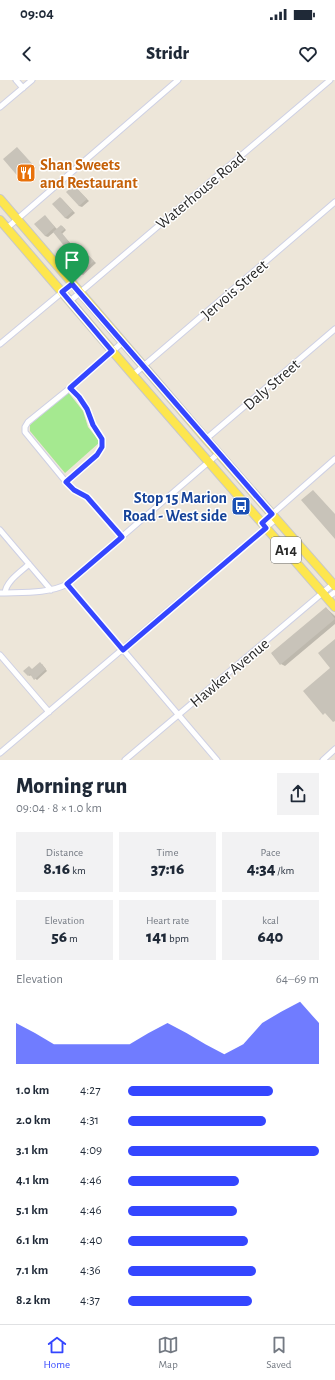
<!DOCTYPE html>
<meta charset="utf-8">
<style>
:root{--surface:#fff;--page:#f2f2f3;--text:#1f2937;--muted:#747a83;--line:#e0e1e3;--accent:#3446ff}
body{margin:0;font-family:"Alegreya Sans",sans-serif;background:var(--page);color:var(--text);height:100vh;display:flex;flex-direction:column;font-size:15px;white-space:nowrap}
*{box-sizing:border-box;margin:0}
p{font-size:13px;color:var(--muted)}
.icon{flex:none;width:22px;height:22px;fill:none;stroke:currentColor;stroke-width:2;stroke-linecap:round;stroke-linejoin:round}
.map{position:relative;height:680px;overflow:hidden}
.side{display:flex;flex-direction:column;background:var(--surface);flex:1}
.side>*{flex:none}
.pin{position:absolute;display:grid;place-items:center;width:34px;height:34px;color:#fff;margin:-41px -17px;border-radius:50% 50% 50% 0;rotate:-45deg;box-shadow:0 0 4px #0007}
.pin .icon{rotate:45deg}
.round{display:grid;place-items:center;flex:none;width:42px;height:42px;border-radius:0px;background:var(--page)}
.summary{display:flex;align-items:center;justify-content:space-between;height:68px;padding:0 16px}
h1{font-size:22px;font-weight:800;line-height:30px}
.stats{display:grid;grid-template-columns:repeat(3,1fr);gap:6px;height:68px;padding:4px 16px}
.stats div{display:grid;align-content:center;border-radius:0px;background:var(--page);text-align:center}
.stats b{font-size:17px;font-weight:800}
.stats small{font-size:11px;font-weight:400}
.stats p{font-size:11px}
.chart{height:112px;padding:8px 16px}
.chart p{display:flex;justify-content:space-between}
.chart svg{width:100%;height:72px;margin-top:4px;fill:var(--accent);opacity:.7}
ul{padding:0 16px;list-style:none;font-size:13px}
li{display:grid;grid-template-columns:64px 48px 1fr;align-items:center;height:30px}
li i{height:10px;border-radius:5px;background:var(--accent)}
.status{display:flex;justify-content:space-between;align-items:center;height:28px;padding:0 20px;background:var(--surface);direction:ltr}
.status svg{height:11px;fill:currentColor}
header{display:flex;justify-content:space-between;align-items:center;height:52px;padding:0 16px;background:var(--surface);font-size:18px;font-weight:800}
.tabs{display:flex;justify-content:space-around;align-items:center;height:56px;border-top:1px solid var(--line);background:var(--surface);font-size:11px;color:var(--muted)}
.tabs a{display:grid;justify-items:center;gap:2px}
.tabs .current{color:var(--accent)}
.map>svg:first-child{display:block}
.green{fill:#a5e990}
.shadow{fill:#0003}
.building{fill:#c8c3b9}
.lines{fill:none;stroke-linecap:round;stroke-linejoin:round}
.street-casing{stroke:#ced0e4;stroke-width:7}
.primary-casing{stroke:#c7c7c7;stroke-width:10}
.street{stroke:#fff;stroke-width:5}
.primary{stroke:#fde64e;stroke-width:8}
.route-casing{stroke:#fff;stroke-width:8}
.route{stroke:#3446ff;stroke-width:5}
.labels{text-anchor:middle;stroke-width:3;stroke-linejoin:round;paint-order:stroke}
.shield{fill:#fff;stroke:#696969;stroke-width:1}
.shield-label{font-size:15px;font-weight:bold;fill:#292929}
.food-label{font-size:16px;font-weight:bold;fill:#c56008;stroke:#fff;text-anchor:start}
.street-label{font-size:16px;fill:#292929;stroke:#fff}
.transit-label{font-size:16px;font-weight:bold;fill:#164399;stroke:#fff;text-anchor:end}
</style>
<div class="status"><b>09:04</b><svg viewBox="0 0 49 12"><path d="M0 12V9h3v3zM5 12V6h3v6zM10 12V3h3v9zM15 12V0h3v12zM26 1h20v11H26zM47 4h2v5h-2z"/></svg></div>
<header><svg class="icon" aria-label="back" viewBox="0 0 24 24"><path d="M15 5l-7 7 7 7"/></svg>Stridr<svg class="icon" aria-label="heart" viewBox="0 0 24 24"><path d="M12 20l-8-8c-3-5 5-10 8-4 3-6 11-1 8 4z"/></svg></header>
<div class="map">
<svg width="335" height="680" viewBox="0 0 335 680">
<rect width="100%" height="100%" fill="#ede6d9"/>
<!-- green -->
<path class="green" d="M 68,312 L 83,331 L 88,347 L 100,362 L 65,393 L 30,351 L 30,345 Z"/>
<!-- shadow -->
<path class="shadow" d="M 74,106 L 89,121 L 82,127 L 79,126 Z
M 61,118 L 75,133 L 68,139 L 65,138 Z
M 45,137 L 58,150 L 62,146 L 66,150 L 62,154 L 71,164 L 68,167 L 54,152 L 48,157 L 45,156 Z
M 89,176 L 96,183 L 83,195 L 80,194 Z
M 326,528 L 335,536 L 335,544 L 285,586 L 281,584 L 272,574 Z
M 42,584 L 47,591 L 37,600 L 31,595 L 30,596 L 28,595 L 33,590 Z"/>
<!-- building -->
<path class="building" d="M 17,67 L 36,88 L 21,100 L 3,79 Z
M 74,105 L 87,119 L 79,126 L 66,112 Z
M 60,117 L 73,131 L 65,138 L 52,124 Z
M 45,135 L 55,147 L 45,156 L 34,144 Z
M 61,145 L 65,149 L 61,152 L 70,163 L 65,167 L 53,152 Z
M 82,169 L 94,181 L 80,194 L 67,180 L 76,172 L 77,173 Z
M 313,410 L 335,434 L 335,459 L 301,420 Z
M 326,527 L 335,539 L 280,585 L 271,573 Z
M 335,559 L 335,641 L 333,642 L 325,633 L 323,635 L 303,611 L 330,588 L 318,573 Z
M 40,582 L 46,589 L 34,600 L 30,594 L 28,596 L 23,591 L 29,586 L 32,589 Z"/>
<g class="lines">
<defs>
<path id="street" d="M 16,0 L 23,8
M 0,27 L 32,0
M 7,148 L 178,0
M 70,221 L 330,0
M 0,264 L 72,204
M 133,295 L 335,122
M 206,359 L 335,249
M 66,402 L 97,375 L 102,367 L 102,359 L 93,345 L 87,329 L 79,317 L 70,308
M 262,443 L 335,379
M 0,450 L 51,510
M 122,457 L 87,417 L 74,410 L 66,402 L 25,352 L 25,347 L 28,342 L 70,308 L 123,262
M 67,504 L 217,680
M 0,513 C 20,512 49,514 67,504 L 219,373
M 5,513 C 6,501 21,492 29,484
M 327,518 L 335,512
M 0,575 L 49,632
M 0,673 L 276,439
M 125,680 L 333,504
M 323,680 L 335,669"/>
<path id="primary" d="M 0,119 L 206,359 L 335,506
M 0,140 L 133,295 L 335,527"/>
</defs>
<!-- street casing -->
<use href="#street" class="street-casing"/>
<!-- primary casing -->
<use href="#primary" class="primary-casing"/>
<!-- street -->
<use href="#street" class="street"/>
<!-- primary -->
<use href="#primary" class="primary"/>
</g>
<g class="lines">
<defs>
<path id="route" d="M 72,204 L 272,434 L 262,443 L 266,448 L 123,570 L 67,504 L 122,457 L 87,417 L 74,410 L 66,402 L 97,375 L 102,367 L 102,359 L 93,345 L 87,329 L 79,317 L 70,308 L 112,271 L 62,212 Z"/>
</defs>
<!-- route casing -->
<use href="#route" class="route-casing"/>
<!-- route -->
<use href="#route" class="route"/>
</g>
<!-- icons -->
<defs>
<symbol id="restaurant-square" viewBox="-11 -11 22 22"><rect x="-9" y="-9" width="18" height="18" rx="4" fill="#e8710a" stroke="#fff"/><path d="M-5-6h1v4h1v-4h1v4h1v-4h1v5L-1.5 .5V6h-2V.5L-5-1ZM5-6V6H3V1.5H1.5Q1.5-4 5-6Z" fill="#fff"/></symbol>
<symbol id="bus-square" viewBox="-11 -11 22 22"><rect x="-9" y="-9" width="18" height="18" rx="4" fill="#1a4fb4" stroke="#fff"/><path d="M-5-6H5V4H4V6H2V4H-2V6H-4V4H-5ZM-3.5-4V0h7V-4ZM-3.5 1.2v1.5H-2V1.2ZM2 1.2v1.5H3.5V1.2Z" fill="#fff"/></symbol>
</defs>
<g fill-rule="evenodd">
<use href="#restaurant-square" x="15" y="82" width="22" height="22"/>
<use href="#bus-square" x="230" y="415" width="22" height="22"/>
</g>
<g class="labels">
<!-- shield labels -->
<rect class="shield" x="271" y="457" width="30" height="26" rx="3"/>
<g class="shield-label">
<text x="286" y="475">A14</text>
</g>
<!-- food labels -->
<g class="food-label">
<text x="40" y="90">Shan Sweets<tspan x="40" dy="18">and Restaurant</tspan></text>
</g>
<!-- street labels -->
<g class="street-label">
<text transform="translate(200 110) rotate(-40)" y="6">Waterhouse Road</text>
<text transform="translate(234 209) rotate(-41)" y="6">Jervois Street</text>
<text transform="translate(271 304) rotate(-41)" y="6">Daly Street</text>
<text transform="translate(229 592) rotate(-40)" y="6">Hawker Avenue</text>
</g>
<!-- transit labels -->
<g class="transit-label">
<text x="227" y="423">Stop 15 Marion<tspan x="227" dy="18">Road - West side</tspan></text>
</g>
</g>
</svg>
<div class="pin" style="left:72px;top:204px;background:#1e9e55"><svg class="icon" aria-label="arrive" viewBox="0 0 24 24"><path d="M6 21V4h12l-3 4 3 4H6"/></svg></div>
</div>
<section class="side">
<div class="summary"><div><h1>Morning run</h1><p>09:04 · 8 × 1.0 km</p></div><a class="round"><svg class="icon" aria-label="share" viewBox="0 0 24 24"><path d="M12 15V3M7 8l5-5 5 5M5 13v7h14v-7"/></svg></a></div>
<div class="stats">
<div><p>Distance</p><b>8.16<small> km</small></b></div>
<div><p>Time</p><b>37:16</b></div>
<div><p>Pace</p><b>4:34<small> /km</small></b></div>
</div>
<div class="stats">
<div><p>Elevation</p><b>56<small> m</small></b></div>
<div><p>Heart rate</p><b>141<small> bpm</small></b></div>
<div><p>kcal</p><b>640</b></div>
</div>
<div class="chart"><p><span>Elevation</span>64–69 m</p>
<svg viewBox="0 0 160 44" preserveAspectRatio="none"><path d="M0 44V19L10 25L20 32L30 32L40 32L50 32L60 32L70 25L80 19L90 25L100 32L110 38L120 32L130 19L140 12L150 6L160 19V44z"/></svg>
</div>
<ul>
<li><b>1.0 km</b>4:27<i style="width:76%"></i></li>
<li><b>2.0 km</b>4:31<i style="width:72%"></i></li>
<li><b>3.1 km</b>4:09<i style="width:100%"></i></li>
<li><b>4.1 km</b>4:46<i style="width:58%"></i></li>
<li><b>5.1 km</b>4:46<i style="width:57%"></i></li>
<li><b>6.1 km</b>4:40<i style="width:63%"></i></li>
<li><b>7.1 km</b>4:36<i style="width:67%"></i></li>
<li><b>8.2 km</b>4:37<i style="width:65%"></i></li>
</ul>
</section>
<nav class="tabs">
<a class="current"><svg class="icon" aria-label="home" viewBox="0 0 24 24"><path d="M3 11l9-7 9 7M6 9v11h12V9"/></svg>Home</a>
<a><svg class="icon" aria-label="map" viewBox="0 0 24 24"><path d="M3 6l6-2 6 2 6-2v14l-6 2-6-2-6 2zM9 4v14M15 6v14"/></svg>Map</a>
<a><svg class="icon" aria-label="saved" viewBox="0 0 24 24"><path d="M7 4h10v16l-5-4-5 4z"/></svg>Saved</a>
</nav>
